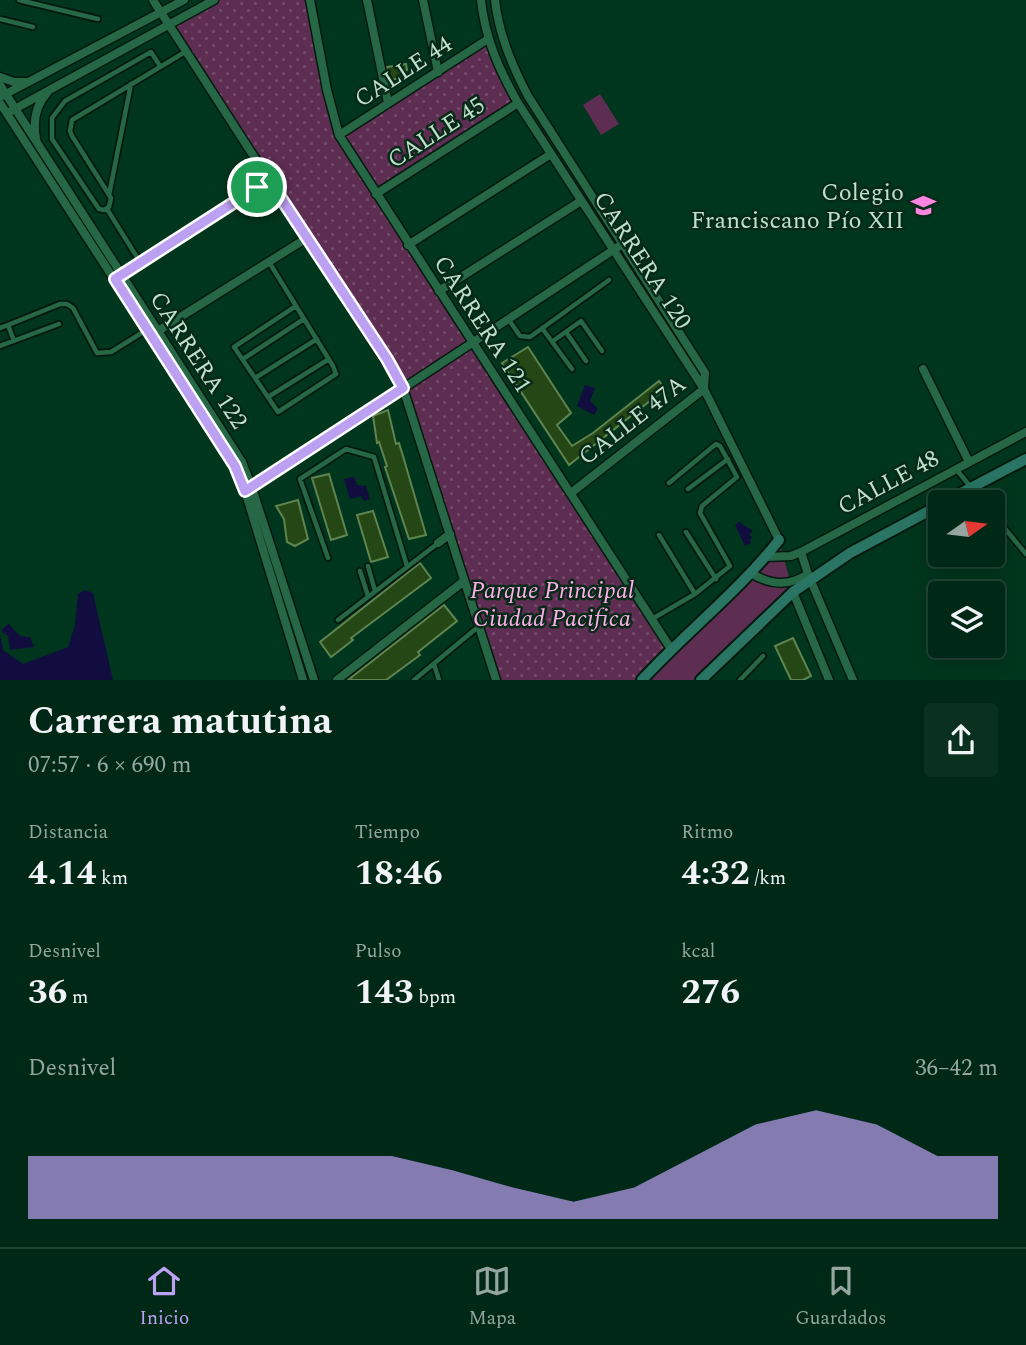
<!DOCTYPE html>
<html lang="es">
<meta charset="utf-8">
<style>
:root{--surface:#002816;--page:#0a301f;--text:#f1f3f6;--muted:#95a6a1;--line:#224435;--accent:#bca0f2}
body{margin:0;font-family:Spectral,serif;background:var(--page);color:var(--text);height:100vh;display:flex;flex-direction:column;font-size:26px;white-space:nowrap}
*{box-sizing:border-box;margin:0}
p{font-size:23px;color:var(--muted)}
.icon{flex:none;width:38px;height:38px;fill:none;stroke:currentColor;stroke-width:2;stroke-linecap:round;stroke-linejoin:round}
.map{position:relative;height:680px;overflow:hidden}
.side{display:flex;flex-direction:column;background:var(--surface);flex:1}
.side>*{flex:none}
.needle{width:46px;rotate:76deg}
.tools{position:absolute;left:928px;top:490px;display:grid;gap:14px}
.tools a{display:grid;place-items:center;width:77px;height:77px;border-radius:7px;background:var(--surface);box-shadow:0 4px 18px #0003,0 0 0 2px var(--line);font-size:35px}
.pin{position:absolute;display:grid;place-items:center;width:60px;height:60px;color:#fff;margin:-30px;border:4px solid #fff;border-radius:50%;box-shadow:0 2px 7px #0007}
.round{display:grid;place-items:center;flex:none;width:74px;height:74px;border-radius:7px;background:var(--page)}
.head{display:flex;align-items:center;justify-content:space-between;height:119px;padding:0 28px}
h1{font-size:38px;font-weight:700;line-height:52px}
.figures{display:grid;grid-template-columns:repeat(3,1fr);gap:10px;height:119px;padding:7px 28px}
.figures div{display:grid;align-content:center}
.figures b{font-size:35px;font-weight:700}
.figures small{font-size:19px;font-weight:400}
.figures p{font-size:19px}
.chart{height:196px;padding:14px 28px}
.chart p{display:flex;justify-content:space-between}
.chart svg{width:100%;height:126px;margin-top:7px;fill:var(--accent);opacity:.7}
.menu{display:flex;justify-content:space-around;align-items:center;height:98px;border-top:2px solid var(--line);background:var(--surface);font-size:19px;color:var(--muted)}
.menu a{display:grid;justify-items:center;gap:4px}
.menu .current{color:var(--accent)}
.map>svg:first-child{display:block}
.green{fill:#5e2d52}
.park{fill:url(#park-dots)}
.water{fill:#110e3f}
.building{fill:#254715;stroke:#5f8450;stroke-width:2}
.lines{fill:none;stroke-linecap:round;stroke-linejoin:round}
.service-casing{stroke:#05190e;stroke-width:8}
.minor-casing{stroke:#05190e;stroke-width:11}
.secondary-casing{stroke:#05190e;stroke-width:14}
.service{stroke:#266745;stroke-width:4.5}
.minor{stroke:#266745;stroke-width:8}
.secondary{stroke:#297463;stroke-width:10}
.route-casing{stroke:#fff;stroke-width:14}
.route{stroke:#bca0f2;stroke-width:9}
.labels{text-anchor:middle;stroke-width:5;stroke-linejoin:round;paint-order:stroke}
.street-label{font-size:24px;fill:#c0e0cc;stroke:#062918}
.poi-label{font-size:24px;fill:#c0e0cc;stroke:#062918;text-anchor:end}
.park-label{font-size:24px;font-style:italic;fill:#ffaee8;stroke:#062918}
</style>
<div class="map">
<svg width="1026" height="680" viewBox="0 0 1026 680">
<defs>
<pattern id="park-dots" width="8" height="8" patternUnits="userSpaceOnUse" patternTransform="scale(1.75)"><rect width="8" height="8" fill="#5e2d52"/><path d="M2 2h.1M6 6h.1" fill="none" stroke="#734b6a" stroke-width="1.8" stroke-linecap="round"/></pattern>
</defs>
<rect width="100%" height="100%" fill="#00361d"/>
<!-- green -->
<path class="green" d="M 600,94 L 619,124 L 601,135 L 583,105 Z
M 779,540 L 793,592 L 701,680 L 642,680 Z"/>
<!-- park -->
<path class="park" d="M 214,0 L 310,0 L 339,134 L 488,39 L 518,103 L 376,194 L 671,649 L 642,680 L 496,680 L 403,388 L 169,24 Z"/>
<!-- water -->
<path class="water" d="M 585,385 L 595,388 L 590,401 L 598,409 L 594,415 L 577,406 Z
M 354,477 L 357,485 L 366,486 L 370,499 L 364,501 L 361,496 L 350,499 L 344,479 Z
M 739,522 L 753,531 L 749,535 L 752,537 L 750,540 L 751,543 L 745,546 L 735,525 Z
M 85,590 L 93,593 L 113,680 L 0,680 L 0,634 L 3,650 L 23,664 L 68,647 L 75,625 L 78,594 Z
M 9,624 C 16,632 19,638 30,637 L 34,647 L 10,650 L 8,636 L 2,632 L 3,628 Z"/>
<!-- building -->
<path class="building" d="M 406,64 L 407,70 L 403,71 L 404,77 L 391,80 L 387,67 Z
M 528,347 L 571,413 L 557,425 L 572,446 L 593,433 L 659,381 L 665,389 L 569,465 L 502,363 Z
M 388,410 L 396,444 L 399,443 L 403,456 L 426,535 L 409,539 L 385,467 L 387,466 L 379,442 L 377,443 L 373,416 Z
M 329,474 L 347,535 L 331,540 L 312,478 Z
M 298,500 L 308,539 L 295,546 L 287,542 L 284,519 L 276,506 Z
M 373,511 L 388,557 L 371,562 L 357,515 Z
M 420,563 L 431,578 L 351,638 L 353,640 L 331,657 L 320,642 Z
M 444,605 L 457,621 L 418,652 L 420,655 L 386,680 L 348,680 Z
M 793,638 L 811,676 L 803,680 L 791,680 L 775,646 Z"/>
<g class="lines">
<defs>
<path id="service" d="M 19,0 L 98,19
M 0,19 L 33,27
M 160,66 L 151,52 L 65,101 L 52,118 L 52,139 L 99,209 L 104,210 L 109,207 L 111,198 L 72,136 L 70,131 L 72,120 L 185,52
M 109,195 L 131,84
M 107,209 L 140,262
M 269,262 L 333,366 L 336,374 L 278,412 L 234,347 L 296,306
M 509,320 L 520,336 L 530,337 L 609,280
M 0,328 L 8,325
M 542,328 L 572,369
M 566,332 L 586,361
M 14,341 L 8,325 L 60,304 L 67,304 L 73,308 L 97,353 L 111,352 L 148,329
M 553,341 L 581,321 L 602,351
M 0,346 L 59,324
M 243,359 L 304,319
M 255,378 L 317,339
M 268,397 L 329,359
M 956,469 L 983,502
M 688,489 L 728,459
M 992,513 L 1026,554
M 686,532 L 716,579
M 659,535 L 695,594
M 328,558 L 300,479 L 346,449 L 374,457 L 407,566
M 368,566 L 375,591
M 360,571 L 368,596
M 652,619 L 695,594 L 730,566 L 700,513 L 702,506 L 737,477 L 720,446 L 716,444 L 669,483
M 338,620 L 437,544
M 434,664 L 439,680
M 414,680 L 478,627
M 740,680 L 763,656"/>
<path id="minor" d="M 153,0 L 403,388 L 496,680
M 310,0 L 327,90 L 339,135 L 671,649
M 367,0 L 388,103
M 423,0 L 438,72
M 481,0 C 485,38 499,70 518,103 L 704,389 L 779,540
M 495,0 C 499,35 512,65 528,96 L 705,373 L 704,389 L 571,493
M 0,77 L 14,82 L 28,82
M 0,85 L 242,462 L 252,488 L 314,680
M 0,97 L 184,0
M 0,103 L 235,466 L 245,491 L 303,680
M 11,111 L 214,0
M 339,135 L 488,39
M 36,139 C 33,122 35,106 47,93
M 376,194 L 518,103
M 408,245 L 551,154
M 118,277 L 269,180
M 439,291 L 581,201
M 158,331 L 307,238
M 923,369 L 969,462
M 250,489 L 624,243
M 438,543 L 450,534
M 801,552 L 808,574 L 853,680
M 766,557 L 791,556 L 801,552 L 1026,432
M 751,573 C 770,585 788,587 808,574
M 793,592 L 829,680
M 337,680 L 464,581"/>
<path id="secondary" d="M 944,502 L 1026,459
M 642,680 C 686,632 739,591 779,540
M 701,680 L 793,592 L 850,553 L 940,505"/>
</defs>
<!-- service casing -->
<use href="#service" class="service-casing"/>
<!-- minor casing -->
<use href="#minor" class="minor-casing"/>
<!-- secondary casing -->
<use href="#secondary" class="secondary-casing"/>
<!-- service -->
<use href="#service" class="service"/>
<!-- minor -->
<use href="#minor" class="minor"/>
<!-- secondary -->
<use href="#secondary" class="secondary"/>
</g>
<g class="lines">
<defs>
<path id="route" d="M 269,180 L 387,359 L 403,388 L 245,491 L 235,466 L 115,279 Z"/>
</defs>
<!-- route casing -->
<use href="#route" class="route-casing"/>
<!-- route -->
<use href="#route" class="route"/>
</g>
<!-- icons -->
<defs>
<symbol id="school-bare" viewBox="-9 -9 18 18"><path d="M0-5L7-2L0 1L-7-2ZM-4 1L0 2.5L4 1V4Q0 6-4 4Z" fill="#fe85e0" stroke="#062918" stroke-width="2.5" paint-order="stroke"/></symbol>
</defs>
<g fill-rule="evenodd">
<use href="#school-bare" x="906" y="188" width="35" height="35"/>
</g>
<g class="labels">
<!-- street labels -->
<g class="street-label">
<text transform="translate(403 71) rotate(-33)" y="8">CALLE 44</text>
<text transform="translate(436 132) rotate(-33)" y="8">CALLE 45</text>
<text transform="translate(643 260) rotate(57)" y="8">CARRERA 120</text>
<text transform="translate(483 324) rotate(57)" y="8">CARRERA 121</text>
<text transform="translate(199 360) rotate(57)" y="8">CARRERA 122</text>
<text transform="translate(632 420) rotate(-38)" y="8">CALLE 47A</text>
<text transform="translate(888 482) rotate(-28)" y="8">CALLE 48</text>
</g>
<!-- poi labels -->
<g class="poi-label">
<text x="904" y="200">Colegio<tspan x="904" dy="28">Franciscano Pío XII</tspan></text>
</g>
<!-- park labels -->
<g class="park-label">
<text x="552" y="598">Parque Principal<tspan x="552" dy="28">Ciudad Pacifica</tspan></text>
</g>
</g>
</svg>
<div class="tools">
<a><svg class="needle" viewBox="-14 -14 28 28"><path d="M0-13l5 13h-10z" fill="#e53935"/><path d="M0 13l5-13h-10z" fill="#95a6a1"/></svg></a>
<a><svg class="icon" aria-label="layers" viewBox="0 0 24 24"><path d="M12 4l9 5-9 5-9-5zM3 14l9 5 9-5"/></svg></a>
</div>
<div class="pin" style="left:257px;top:187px;background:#1e9e55"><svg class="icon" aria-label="arrive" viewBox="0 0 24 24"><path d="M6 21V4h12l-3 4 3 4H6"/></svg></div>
</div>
<section class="side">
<div class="head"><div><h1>Carrera matutina</h1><p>07:57 · 6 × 690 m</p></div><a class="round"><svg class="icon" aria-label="share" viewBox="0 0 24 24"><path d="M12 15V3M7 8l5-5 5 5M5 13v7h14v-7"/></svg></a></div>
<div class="figures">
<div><p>Distancia</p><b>4.14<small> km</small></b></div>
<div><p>Tiempo</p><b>18:46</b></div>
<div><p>Ritmo</p><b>4:32<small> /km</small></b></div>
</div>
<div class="figures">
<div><p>Desnivel</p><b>36<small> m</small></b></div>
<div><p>Pulso</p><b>143<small> bpm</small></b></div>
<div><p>kcal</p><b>276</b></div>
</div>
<div class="chart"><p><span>Desnivel</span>36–42 m</p>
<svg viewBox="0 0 160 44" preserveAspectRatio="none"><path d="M0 44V22L10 22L20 22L30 22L40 22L50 22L60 22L70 27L80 33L90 38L100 33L110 22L120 11L130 6L140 11L150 22L160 22V44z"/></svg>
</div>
</section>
<nav class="menu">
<a class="current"><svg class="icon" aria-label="home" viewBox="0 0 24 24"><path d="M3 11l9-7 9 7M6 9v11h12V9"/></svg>Inicio</a>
<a><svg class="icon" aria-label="map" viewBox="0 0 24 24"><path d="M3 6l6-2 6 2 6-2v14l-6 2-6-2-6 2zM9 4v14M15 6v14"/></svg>Mapa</a>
<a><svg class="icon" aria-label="saved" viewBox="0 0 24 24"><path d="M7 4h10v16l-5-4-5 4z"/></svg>Guardados</a>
</nav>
